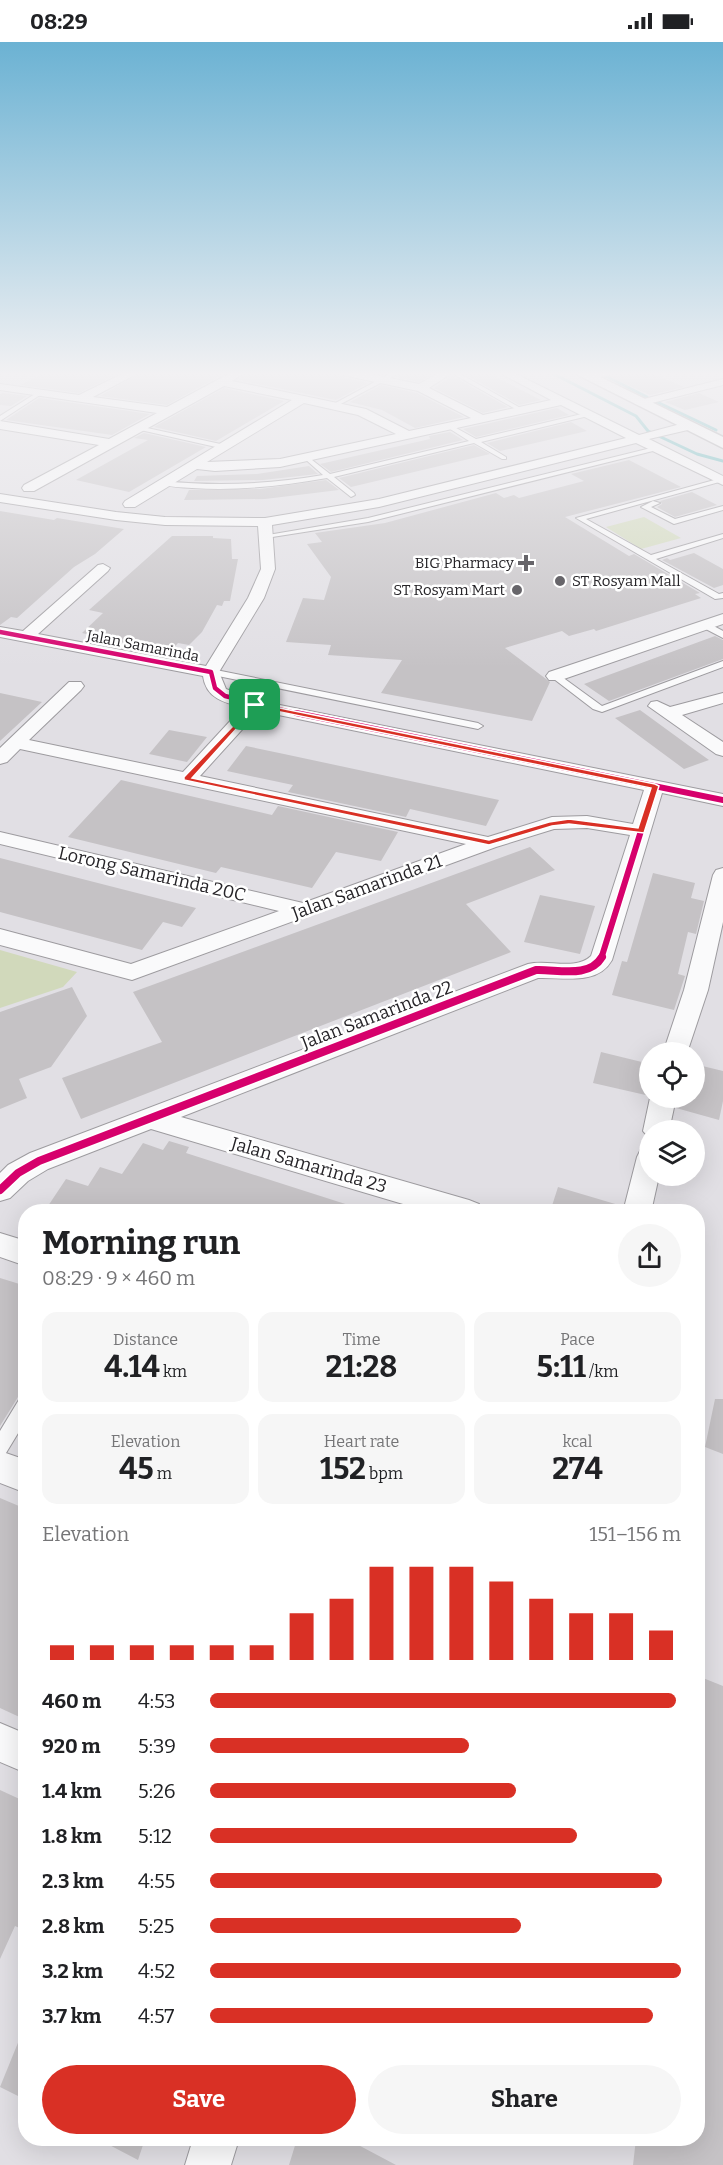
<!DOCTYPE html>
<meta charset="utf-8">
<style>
:root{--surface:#fff;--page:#f6f6f6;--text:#202124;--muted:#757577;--accent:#d93025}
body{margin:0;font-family:Bitter,serif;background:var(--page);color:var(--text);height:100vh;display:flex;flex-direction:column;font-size:22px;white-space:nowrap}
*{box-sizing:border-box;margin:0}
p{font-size:20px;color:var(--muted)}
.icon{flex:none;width:33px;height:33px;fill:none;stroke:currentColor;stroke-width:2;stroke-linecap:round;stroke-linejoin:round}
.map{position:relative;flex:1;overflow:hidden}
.details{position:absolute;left:18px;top:1162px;width:687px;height:942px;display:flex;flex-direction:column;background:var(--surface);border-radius:24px;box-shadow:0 6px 24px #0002}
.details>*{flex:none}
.buttons{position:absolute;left:639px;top:1000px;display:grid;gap:12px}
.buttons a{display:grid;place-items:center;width:66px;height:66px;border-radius:50%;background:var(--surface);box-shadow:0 6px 24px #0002;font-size:30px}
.pin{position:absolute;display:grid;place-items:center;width:51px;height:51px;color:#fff;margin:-26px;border-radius:12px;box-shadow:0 3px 9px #0006}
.round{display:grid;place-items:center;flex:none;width:63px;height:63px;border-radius:32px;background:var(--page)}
.overview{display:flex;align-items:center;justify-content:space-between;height:102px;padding:0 24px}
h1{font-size:33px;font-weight:700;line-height:45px}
.figures{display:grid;grid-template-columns:repeat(3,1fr);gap:9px;height:102px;padding:6px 24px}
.figures div{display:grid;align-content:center;border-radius:15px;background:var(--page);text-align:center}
.figures b{font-size:30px;font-weight:700}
.figures small{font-size:16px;font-weight:400}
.figures p{font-size:16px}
.chart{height:168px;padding:12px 24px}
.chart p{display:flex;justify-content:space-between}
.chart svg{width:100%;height:108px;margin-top:6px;stroke:var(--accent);stroke-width:6}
.cta{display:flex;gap:12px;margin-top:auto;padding:12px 24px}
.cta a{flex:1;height:69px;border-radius:36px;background:var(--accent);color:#fff;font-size:24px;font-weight:700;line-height:69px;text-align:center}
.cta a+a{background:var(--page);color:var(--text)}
ul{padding:0 24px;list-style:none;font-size:20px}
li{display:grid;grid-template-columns:96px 72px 1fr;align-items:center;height:45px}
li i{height:15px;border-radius:8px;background:var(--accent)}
.status{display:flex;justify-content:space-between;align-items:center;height:42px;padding:0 30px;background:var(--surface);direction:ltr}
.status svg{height:16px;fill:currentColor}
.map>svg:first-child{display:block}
.green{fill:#d1d9bb}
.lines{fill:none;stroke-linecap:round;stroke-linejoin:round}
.stream{stroke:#51afb3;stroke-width:3}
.building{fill:#c5c2c5}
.lane-casing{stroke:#9d9b9f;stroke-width:2}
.street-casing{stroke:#9d9b9f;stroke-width:2}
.secondary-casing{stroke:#9d9b9f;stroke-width:3}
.lane{fill:#fafafb;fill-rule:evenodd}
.street{fill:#fafafb;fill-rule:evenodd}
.secondary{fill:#fafafb;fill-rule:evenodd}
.cycleway-far2-casing{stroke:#fff;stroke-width:7}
.cycleway-far1-casing{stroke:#fff;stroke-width:9}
.cycleway-casing{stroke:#fff;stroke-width:11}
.cycleway-far2{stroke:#d6006c;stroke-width:4.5}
.cycleway-far1{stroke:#d6006c;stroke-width:6}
.cycleway{stroke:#d6006c;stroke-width:8}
.route{fill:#d93025;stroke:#fff;stroke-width:1.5;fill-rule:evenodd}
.poi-dot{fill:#67656a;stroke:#fff;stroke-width:2}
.labels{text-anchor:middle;stroke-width:5;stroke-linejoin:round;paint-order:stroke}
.far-poi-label{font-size:15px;fill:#262428;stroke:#fff;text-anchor:end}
.far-street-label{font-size:15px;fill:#262428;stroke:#fff}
.street-label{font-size:18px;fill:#262428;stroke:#fff}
</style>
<div class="status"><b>08:29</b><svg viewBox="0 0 49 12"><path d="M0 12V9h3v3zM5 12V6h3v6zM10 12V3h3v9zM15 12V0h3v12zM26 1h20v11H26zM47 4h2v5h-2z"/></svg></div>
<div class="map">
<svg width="723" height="2123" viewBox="0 0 723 2123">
<rect width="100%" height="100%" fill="#e1dfe4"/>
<!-- green -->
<path class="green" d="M 644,475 L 681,496 L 641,507 L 606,485 Z
M 0,908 L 77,930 L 63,945 L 0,966 Z"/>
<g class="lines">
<!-- stream -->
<path class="stream" d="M 548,329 L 636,374 L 648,389 L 697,412 L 723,419
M 604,333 L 647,355
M 655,359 L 716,388"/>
</g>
<!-- building -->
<path class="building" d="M 49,329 L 123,329 L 79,351 L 20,343 Z
M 144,329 L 229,329 L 167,363 L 100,354 Z
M 249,329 L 331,329 L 338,334 L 368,341 L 336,358 L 238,338 Z
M 405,329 L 437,329 L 419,340 L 396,335 Z
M 460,329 L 484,329 L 541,358 L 519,363 Z
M 625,329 L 646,329 L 684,345 L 650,353 L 610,335 Z
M 452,334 L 508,365 L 483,371 L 434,346 Z
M 381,343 L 417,351 L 464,375 L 415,386 L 382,368 L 350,360 Z
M 224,346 L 284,359 L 216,399 L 154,385 Z
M 3,351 L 27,354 L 11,364 L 0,363 L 0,352 Z
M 699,351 L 719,360 L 685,368 L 665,360 Z
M 39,356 L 150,372 L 112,393 L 6,378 Z
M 557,366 L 569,373 L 476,395 L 463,387 Z
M 571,380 L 587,389 L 500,409 L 487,401 Z
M 450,390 L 463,398 L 331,430 L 320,422 L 430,397 L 429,394 Z
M 144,391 L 206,405 L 129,450 L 76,438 L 148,398 L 134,396 Z
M 474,403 L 490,412 L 351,445 L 339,436 Z
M 629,418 L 681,445 L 565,475 L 629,514 L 634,512 L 700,551 L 695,552 L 701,556 L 596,589 L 594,587 L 569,594 L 562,589 L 505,606 L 550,640 L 532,679 L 381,651 L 402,618 L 328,613 L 331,603 L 286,600 L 303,556 L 324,558 L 331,535 L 307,502 L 322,500 L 315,491 L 385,481 L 496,451 L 504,456 L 514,453 L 519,456 L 584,439 L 571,432 Z
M 309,424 L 318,432 L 263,438 L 194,439 L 197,434 L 257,432 Z
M 326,438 L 339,448 L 265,457 L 184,458 L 189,448 L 260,447 Z
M 692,450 L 717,463 L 675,475 L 657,465 L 662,462 L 660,459 Z
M 0,469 L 54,478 L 57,476 L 124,487 L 95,512 L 74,525 L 17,576 L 11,575 L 0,583 Z
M 172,494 L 213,494 L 213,496 L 231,497 L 232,517 L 238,517 L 230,559 L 224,559 L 222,564 L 217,563 L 202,590 L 189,603 L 178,601 L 169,611 L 82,591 L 103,571 L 89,568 Z
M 694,511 L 723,527 L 723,543 L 714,546 L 662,518 L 667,516 L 670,518 Z
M 715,594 L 723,598 L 723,617 L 609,659 L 584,642 Z
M 0,651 L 42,660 L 0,699 Z
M 640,668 L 688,703 L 709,718 L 684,727 L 615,676 Z
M 169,688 L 207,695 L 187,720 L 149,712 Z
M 246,704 L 284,712 L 499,758 L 486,784 L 410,767 L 406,775 L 288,750 L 293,743 L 227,729 Z
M 121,738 L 272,773 L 278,764 L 398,790 L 381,819 L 336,810 L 312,846 L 221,825 L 216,831 L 68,795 Z
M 530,805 L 555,828 L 466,862 L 511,910 L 81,1077 L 62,1036 L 162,1000 L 133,950 Z
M 0,816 L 137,851 L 196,866 L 182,885 L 163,880 L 142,908 L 0,870 Z
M 653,831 L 695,841 L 691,856 L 704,859 L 696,892 L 688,890 L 678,932 L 685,934 L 674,968 L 612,953 L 622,919 L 627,920 Z
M 540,853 L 595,864 L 580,912 L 524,900 Z
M 72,945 L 87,974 L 51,1025 L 19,1037 L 27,1056 L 0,1067 L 0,970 Z
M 601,1010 L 650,1022 L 650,1054 L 593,1041 Z
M 694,1022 L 723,1029 L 723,1059 L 719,1078 L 676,1066 L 678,1056 L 694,1056 Z
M 169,1099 L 189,1105 L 186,1111 L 361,1167 L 361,1170 L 44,1170 L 66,1137 L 88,1144 L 100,1125 L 122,1132 L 143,1101 L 163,1108 Z
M 558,1145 L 622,1164 L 621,1170 L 550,1170 Z
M 0,1236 L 26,1244 L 26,1352 L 18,1355 L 0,1384 Z
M 715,1357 L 723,1357 L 723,1412 L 705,1405 Z
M 0,1456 L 26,1467 L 26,1678 L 0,1666 Z
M 698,1634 L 723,1644 L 723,2123 L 633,2123 L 636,2097 L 698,2097 Z
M 0,1748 L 26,1760 L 26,1889 L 15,1884 L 0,1917 Z
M 26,1981 L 26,2058 L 0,2045 Z
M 98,2097 L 145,2097 L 138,2118 Z
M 297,2097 L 347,2097 L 396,2123 L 289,2123 Z"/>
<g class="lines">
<defs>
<path id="lane" d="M 395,329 L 403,329 L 335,365 L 330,364 Z
M 448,329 L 455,329 L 524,368 L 519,369 Z
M 38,350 L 43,351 L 0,379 L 0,374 Z
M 586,371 L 588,374 L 481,400 L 506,415 L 506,417 L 502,417 L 474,401 L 334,435 L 354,451 L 355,453 L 351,455 L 327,436 C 282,444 238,449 192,446 C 182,445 169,446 161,441 L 164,439 C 218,445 270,442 323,433 L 305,417 L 307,414 L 330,432 L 469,399 L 447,385 L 449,382 L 476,397 Z
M 138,384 L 225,403 L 228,405 L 225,407 L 136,387 Z
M 655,405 L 657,408 L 368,480 L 266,496 L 262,494 L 368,476 Z
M 718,437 L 722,437 L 723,439 L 586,477 L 651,513 L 723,492 L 723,496 L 656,517 L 719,552 L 723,551 L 723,556 L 715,557 L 576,476 Z
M 653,459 L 660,461 L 651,465 L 675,477 L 723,464 L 723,468 L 674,482 L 641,465 Z
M 702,581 L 708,581 L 723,589 L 723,596 L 702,585 Z
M 723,619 L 723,625 L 602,670 L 593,667 L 550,634 L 558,632 L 602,664 Z
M 211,627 L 478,681 L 483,684 L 478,687 L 208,632 L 208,628 Z
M 420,1150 L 425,1152 L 427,1156 L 421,1170 L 407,1170 L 415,1152 Z
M 26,1354 L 26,1378 L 6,1411 L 0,1413 L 0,1389 L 20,1356 Z"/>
<path id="street" d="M 128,329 L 142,329 L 93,355 L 167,365 L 234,329 L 247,329 L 232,339 L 366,367 L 409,389 L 471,376 L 418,349 L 338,332 L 333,329 L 355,329 L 419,342 L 442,329 L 455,329 L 429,346 L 483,373 L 551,358 L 496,329 L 510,329 L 639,393 L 688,380 L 692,381 L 692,387 L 649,397 L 723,434 L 723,443 L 636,401 L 379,465 L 272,483 L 275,527 L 264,556 L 219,630 L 226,647 L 255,658 L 723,752 L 723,764 L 662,751 L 612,918 C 597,944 564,935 538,936 L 181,1075 L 469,1158 L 479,1162 L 483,1170 L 430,1170 L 151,1087 L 48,1127 L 28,1139 L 10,1156 L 0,1159 L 0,1131 L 8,1123 L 30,1111 L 528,922 C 548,917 575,929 591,914 L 630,793 L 587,786 L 554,787 L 496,805 L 132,938 L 0,903 L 0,887 L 131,922 L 279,869 L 0,802 L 0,790 L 303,861 L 466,802 L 20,707 L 7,720 L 0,722 L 0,706 L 69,640 L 81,640 L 84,644 L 81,648 L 29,698 L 183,730 L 243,665 C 224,661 206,656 203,634 L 0,595 L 0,585 L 23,589 L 98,523 L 103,522 L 110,526 L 108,529 L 38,592 L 206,624 L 248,556 L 261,527 L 258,484 L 165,483 L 116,478 L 0,460 L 0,452 L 116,470 L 165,475 L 265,476 L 379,457 L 626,396 L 561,363 L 280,425 L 215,429 L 197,427 L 135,465 L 125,465 L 123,462 L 125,459 L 292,358 L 224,344 L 34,449 L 24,449 L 22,446 L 24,443 L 99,403 L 0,387 L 0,379 L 109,397 L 157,371 L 0,348 L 0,342 L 79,353 ZM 304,361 L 358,373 L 396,392 L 280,417 L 207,420 ZM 259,669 L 644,748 L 633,782 L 587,774 L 552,775 L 488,795 L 200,734 Z
M 602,329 L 623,329 L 589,338 L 583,335 Z
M 723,337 L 723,343 L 640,364 L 634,361 L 636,359 Z
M 723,572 L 723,582 L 561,638 L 549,638 L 546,634 L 549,630 Z
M 723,651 L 723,661 L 682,673 L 723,700 L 723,714 L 716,712 L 648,664 L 651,660 L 657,659 L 670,665 Z
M 723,826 L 723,880 L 708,948 L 687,1011 L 663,1011 L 684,948 L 713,833 L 716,828 Z
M 650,1056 L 676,1056 L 669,1089 L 650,1089 L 650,1097 L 643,1089 Z
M 650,1104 L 650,1134 L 659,1134 L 651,1170 L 623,1170 L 637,1115 L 641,1107 Z
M 0,1191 L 26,1199 L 26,1224 L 0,1215 Z
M 0,1409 L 26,1418 L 26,1451 L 0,1441 Z
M 0,1681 L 26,1692 L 26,1731 L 0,1720 Z
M 193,2097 L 239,2097 L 231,2123 L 185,2123 Z"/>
<path id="secondary" d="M 570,329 L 588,329 L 723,395 L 723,406 Z"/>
</defs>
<!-- lane casing -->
<use href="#lane" class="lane-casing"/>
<!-- street casing -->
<use href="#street" class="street-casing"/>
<!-- secondary casing -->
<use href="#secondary" class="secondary-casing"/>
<!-- lane -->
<use href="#lane" class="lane"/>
<!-- street -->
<use href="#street" class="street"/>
<!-- secondary -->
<use href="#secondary" class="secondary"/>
<defs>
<path id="cycleway-far2" d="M 0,590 L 211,630 L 215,646 L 225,654 L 303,673"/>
<path id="cycleway-far1" d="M 296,671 L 723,758
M 601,917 L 655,744"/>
<path id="cycleway" d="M 0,1148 L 18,1131 L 39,1119 L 536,928 C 557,927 589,937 602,915"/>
</defs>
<!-- cycleway-far2 casing -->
<use href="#cycleway-far2" class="cycleway-far2-casing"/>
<!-- cycleway-far1 casing -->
<use href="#cycleway-far1" class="cycleway-far1-casing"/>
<!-- cycleway casing -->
<use href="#cycleway" class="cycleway-casing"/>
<!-- cycleway-far2 -->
<use href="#cycleway-far2" class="cycleway-far2"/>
<!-- cycleway-far1 -->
<use href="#cycleway-far1" class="cycleway-far1"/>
<!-- cycleway -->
<use href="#cycleway" class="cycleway"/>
</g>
<!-- sky -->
<linearGradient id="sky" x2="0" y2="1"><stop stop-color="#6bb2d3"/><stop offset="0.53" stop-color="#f2f1f3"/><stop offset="1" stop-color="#f2f1f3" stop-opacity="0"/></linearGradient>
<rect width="723" height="626" fill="url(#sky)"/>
<!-- route -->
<path class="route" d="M 255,661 L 655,742 L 659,744 L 644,791 L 569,782 L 552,784 L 489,803 L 184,738 L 184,735 ZM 256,665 L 651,746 L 638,786 L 569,777 L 549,780 L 489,798 L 192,736 Z"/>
<!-- markers -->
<g class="poi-dot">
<path d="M523 512h6v6h6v6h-6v6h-6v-6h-6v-6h6z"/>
<circle cx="560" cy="539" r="6"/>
<circle cx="517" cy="548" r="6"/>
</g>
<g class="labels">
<!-- far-poi labels -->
<g class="far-poi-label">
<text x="514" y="526">BIG Pharmacy</text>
<text x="572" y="544" text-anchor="start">ST Rosyam Mall</text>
<text x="505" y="553">ST Rosyam Mart</text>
</g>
<!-- far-street labels -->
<g class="far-street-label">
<text transform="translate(143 604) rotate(11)" y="5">Jalan Samarinda</text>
</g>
<!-- street labels -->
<g class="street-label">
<text transform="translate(152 832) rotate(13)" y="6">Lorong Samarinda 20C</text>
<text transform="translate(367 845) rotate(-20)" y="6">Jalan Samarinda 21</text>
<text transform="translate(377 973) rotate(-21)" y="6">Jalan Samarinda 22</text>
<text transform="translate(309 1123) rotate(16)" y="6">Jalan Samarinda 23</text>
</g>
</g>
</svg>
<div class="buttons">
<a><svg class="icon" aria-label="locate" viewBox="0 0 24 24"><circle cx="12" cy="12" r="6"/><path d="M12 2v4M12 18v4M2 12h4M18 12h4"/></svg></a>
<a><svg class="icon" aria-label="layers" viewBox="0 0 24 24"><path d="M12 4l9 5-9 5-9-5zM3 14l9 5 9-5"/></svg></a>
</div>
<div class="pin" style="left:255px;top:663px;background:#1e9e55"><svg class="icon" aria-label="arrive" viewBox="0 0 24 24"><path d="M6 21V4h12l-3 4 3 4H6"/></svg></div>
<section class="details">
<div class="overview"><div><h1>Morning run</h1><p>08:29 · 9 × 460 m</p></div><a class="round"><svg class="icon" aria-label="share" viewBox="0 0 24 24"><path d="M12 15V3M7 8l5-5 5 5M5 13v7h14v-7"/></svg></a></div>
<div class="figures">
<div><p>Distance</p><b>4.14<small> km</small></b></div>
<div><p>Time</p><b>21:28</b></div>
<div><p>Pace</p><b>5:11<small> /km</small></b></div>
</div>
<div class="figures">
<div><p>Elevation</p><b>45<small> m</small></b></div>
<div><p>Heart rate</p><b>152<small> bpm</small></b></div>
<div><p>kcal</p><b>274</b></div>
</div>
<div class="chart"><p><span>Elevation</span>151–156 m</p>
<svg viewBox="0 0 160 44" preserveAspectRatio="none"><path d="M5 44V38M15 44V38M25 44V38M35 44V38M45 44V38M55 44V38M65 44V25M75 44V19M85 44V6M95 44V6M105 44V6M115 44V12M125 44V19M135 44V25M145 44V25M155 44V32"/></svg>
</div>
<ul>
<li><b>460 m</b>4:53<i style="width:99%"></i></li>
<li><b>920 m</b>5:39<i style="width:55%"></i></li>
<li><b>1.4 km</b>5:26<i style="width:65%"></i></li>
<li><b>1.8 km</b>5:12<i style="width:78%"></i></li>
<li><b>2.3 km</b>4:55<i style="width:96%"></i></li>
<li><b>2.8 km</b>5:25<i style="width:66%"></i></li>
<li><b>3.2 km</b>4:52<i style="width:100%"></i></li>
<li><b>3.7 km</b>4:57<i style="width:94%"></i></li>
</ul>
<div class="cta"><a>Save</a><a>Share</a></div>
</section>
</div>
